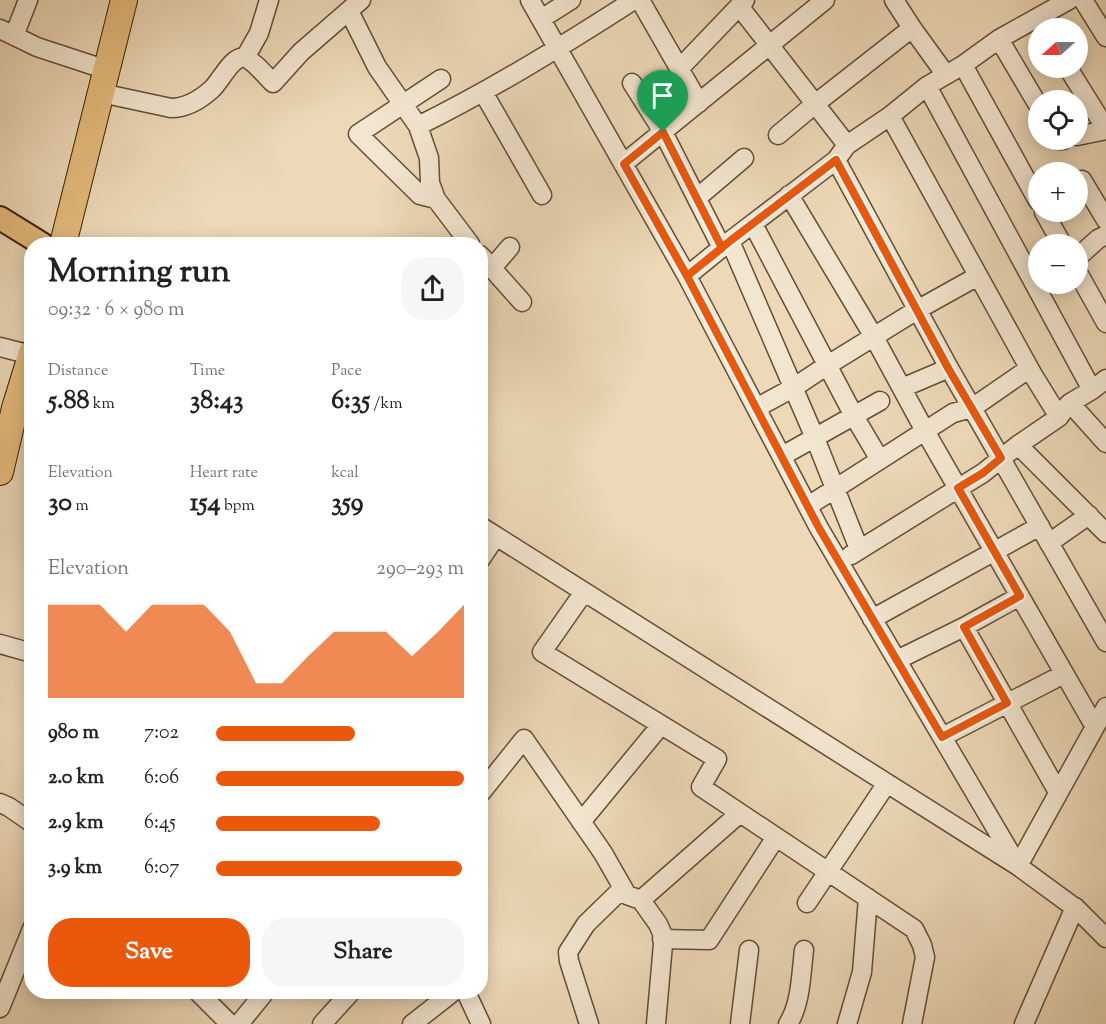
<!DOCTYPE html>
<meta charset="utf-8">
<style>
:root{--surface:#fff;--page:#f6f6f6;--text:#222;--muted:#767676;--accent:#ea580c}
body{margin:0;font-family:"Sorts Mill Goudy",serif;background:var(--page);color:var(--text);height:100vh;display:flex;flex-direction:column;font-size:22px;white-space:nowrap}
*{box-sizing:border-box;margin:0}
p{font-size:20px;color:var(--muted)}
.icon{flex:none;width:33px;height:33px;fill:none;stroke:currentColor;stroke-width:2;stroke-linecap:round;stroke-linejoin:round}
.map{position:relative;flex:1;overflow:hidden}
.drawer{position:absolute;left:24px;top:237px;width:464px;height:762px;display:flex;flex-direction:column;background:var(--surface);border-radius:24px;box-shadow:0 3px 15px #0003}
.drawer>*{flex:none}
.needle{width:39px;rotate:249deg}
.tools{position:absolute;left:1028px;top:18px;display:grid;gap:12px}
.tools a{display:grid;place-items:center;width:60px;height:60px;border-radius:50%;background:var(--surface);box-shadow:0 3px 15px #0003;font-size:30px}
.pin{position:absolute;display:grid;place-items:center;width:51px;height:51px;color:#fff;margin:-62px -26px;border-radius:50% 50% 50% 0;rotate:-45deg;box-shadow:0 0 6px #0007}
.pin .icon{rotate:45deg}
.round{display:grid;place-items:center;flex:none;width:63px;height:63px;border-radius:24px;background:var(--page)}
.overview{display:flex;align-items:center;justify-content:space-between;height:102px;padding:0 24px}
h1{font-size:33px;font-weight:700;line-height:45px}
.figures{display:grid;grid-template-columns:repeat(3,1fr);gap:9px;height:102px;padding:6px 24px}
.figures div{display:grid;align-content:center}
.figures b{font-size:26px;font-weight:700}
.figures small{font-size:16px;font-weight:400}
.figures p{font-size:16px}
.chart{height:168px;padding:12px 24px}
.chart p{display:flex;justify-content:space-between}
.chart svg{width:100%;height:108px;margin-top:6px;fill:var(--accent);opacity:.7}
.button{display:flex;gap:12px;margin-top:auto;padding:12px 24px}
.button a{flex:1;height:69px;border-radius:24px;background:var(--accent);color:#fff;font-size:24px;font-weight:700;line-height:69px;text-align:center}
.button a+a{background:var(--page);color:var(--text)}
ul{padding:0 24px;list-style:none;font-size:20px}
li{display:grid;grid-template-columns:96px 72px 1fr;align-items:center;height:45px}
li i{height:15px;border-radius:8px;background:var(--accent)}
.map>svg:first-child{display:block}
.lines{fill:none;stroke-linecap:round;stroke-linejoin:round}
.minor-casing{stroke:#654e32;stroke-width:21}
.major-casing{stroke:#382006;stroke-width:26}
.highway-casing{stroke:#382006;stroke-width:28}
.minor{stroke:#f3e6d1;stroke-width:18}
.major{stroke:#e6bc7c;stroke-width:22}
.highway{stroke:#e6bc7c;stroke-width:26}
.route-casing{stroke:#fff;stroke-width:12}
.route{stroke:#ea580c;stroke-width:8}
</style>
<div class="map">
<svg width="1106" height="1024" viewBox="0 0 1106 1024">
<rect width="100%" height="100%" fill="#edd9b8"/>
<filter id="stains"><feTurbulence type="fractalNoise" baseFrequency=".00333" numOctaves="4"/><feColorMatrix values="0 0 0 0 .2 0 0 0 0 .09 0 0 0 0 .02 0 0 0 .5 -.17"/></filter>
<radialGradient id="worn" r=".72"><stop offset=".6" stop-color="#630" stop-opacity="0"/><stop offset="1" stop-color="#630" stop-opacity=".3"/></radialGradient>
<g class="lines">
<defs>
<path id="minor" d="M 530,0 L 687,276 L 819,528 L 1018,866 L 1106,707
M 640,0 L 699,103
M 894,0 L 912,28 L 946,75
M 1083,0 L 1106,37
M 739,6 L 847,145
M 349,11 L 377,67 L 418,126 L 429,158 L 430,183 L 436,199 L 470,244
M 541,19 L 571,0
M 0,29 L 37,47 L 107,70
M 14,36 L 28,0
M 999,39 L 1038,105
M 245,58 L 259,33 L 269,0
M 963,65 L 1038,201
M 1068,68 L 1106,129
M 679,69 L 745,0
M 632,83 L 663,132 L 722,248
M 927,86 L 1092,390
M 483,92 L 542,195
M 101,93 L 171,108 C 186,108 201,99 212,89 C 220,82 233,54 245,58 C 253,60 267,77 273,83 L 301,52 L 361,0
M 890,116 L 1033,375 L 1059,417
M 418,126 C 493,89 564,45 634,0
M 778,135 L 815,104 L 912,28
M 1077,136 L 1106,130
M 1058,140 L 1063,140
M 836,160 L 949,368 L 1106,642
M 623,164 L 825,0
M 1082,180 L 1106,220
M 789,195 L 874,337 L 925,431 L 1095,727
M 697,198 L 744,158
M 436,199 L 420,195 L 358,134 L 441,79
M 1044,212 L 1062,244
M 753,224 L 854,416 L 880,460
M 730,241 L 815,438 L 859,549
M 480,255 L 522,302
M 1077,258 L 1098,239 L 1106,235
M 492,268 L 510,247
M 1077,271 L 1106,323
M 687,276 L 730,241 L 836,160 L 847,145 L 890,116 L 927,86 L 963,65 L 999,39 L 1069,0
M 0,347 L 31,355
M 902,388 L 949,368
M 1070,403 L 1106,443
M 15,408 L 32,417
M 756,408 L 793,388 L 823,368 L 917,310 L 978,276
M 1018,445 L 1106,533
M 782,456 L 880,401
M 808,506 L 953,413 L 972,408 L 1024,372 L 1033,375
M 480,526 L 1018,866 L 1078,910 L 1106,938
M 1049,543 L 1089,515
M 851,555 L 983,473 L 1018,445 L 1059,417 L 1067,406 L 1070,403 L 1092,390 L 1106,379
M 480,560 L 496,536
M 584,592 L 542,652 L 717,759 L 701,787 L 914,929 L 922,945 L 925,957 L 912,1024
M 872,619 L 1040,526
M 964,627 L 1058,792
M 0,644 L 32,653
M 897,660 L 964,627 L 1020,596
M 942,737 L 1064,674
M 480,794 L 524,739 L 603,853 L 627,895 L 641,900 L 658,924 L 662,933 L 663,944 L 656,1024
M 0,803 L 9,807 L 32,823
M 581,822 L 661,725
M 641,900 L 740,813
M 807,903 L 887,783
M 662,939 L 709,940 L 776,837
M 198,992 L 230,1024
M 466,992 L 481,1024
M 0,1008 L 32,929
M 239,1024 L 265,992
M 322,1024 L 351,992
M 412,1024 L 453,992
M 589,1024 L 569,961 L 568,952 L 586,924 L 623,888
M 740,1024 L 749,950
M 788,1024 C 801,1004 801,974 804,950
M 847,1024 L 862,972 L 868,898
M 1024,1024 L 1075,907"/>
<path id="major" d="M 0,218 L 42,244"/>
<path id="highway" d="M 63,244 L 124,0
M 0,472 L 15,408 L 32,353"/>
</defs>
<!-- minor casing -->
<use href="#minor" class="minor-casing"/>
<!-- major casing -->
<use href="#major" class="major-casing"/>
<!-- highway casing -->
<use href="#highway" class="highway-casing"/>
<!-- minor -->
<use href="#minor" class="minor"/>
<!-- major -->
<use href="#major" class="major"/>
<!-- highway -->
<use href="#highway" class="highway"/>
</g>
<g class="lines">
<defs>
<path id="route" d="M 663,132 L 722,248 L 687,276 L 819,528 L 942,737 L 1007,703 L 964,627 L 1020,596 L 958,488 L 983,473 L 1001,458 L 948,368 L 836,160 L 730,241 L 687,276 L 624,164 L 663,132"/>
</defs>
<!-- route casing -->
<use href="#route" class="route-casing"/>
<!-- route -->
<use href="#route" class="route"/>
</g>
<rect width="100%" height="100%" filter="url(#stains)"/>
<rect width="100%" height="100%" fill="url(#worn)"/>
</svg>
<div class="tools">
<a><svg class="needle" viewBox="-14 -14 28 28"><path d="M0-13l5 13h-10z" fill="#e53935"/><path d="M0 13l5-13h-10z" fill="#767676"/></svg></a>
<a><svg class="icon" aria-label="locate" viewBox="0 0 24 24"><circle cx="12" cy="12" r="6"/><path d="M12 2v4M12 18v4M2 12h4M18 12h4"/></svg></a>
<a>+</a>
<a>−</a>
</div>
<div class="pin" style="left:663px;top:132px;background:#1e9e55"><svg class="icon" aria-label="arrive" viewBox="0 0 24 24"><path d="M6 21V4h12l-3 4 3 4H6"/></svg></div>
<section class="drawer">
<div class="overview"><div><h1>Morning run</h1><p>09:32 · 6 × 980 m</p></div><a class="round"><svg class="icon" aria-label="share" viewBox="0 0 24 24"><path d="M12 15V3M7 8l5-5 5 5M5 13v7h14v-7"/></svg></a></div>
<div class="figures">
<div><p>Distance</p><b>5.88<small> km</small></b></div>
<div><p>Time</p><b>38:43</b></div>
<div><p>Pace</p><b>6:35<small> /km</small></b></div>
</div>
<div class="figures">
<div><p>Elevation</p><b>30<small> m</small></b></div>
<div><p>Heart rate</p><b>154<small> bpm</small></b></div>
<div><p>kcal</p><b>359</b></div>
</div>
<div class="chart"><p><span>Elevation</span>290–293 m</p>
<svg viewBox="0 0 160 44" preserveAspectRatio="none"><path d="M0 44V6L10 6L20 6L30 17L40 6L50 6L60 6L70 17L80 38L90 38L100 27L110 17L120 17L130 17L140 27L150 17L160 6V44z"/></svg>
</div>
<ul>
<li><b>980 m</b>7:02<i style="width:56%"></i></li>
<li><b>2.0 km</b>6:06<i style="width:100%"></i></li>
<li><b>2.9 km</b>6:45<i style="width:66%"></i></li>
<li><b>3.9 km</b>6:07<i style="width:99%"></i></li>
</ul>
<div class="button"><a>Save</a><a>Share</a></div>
</section>
</div>
